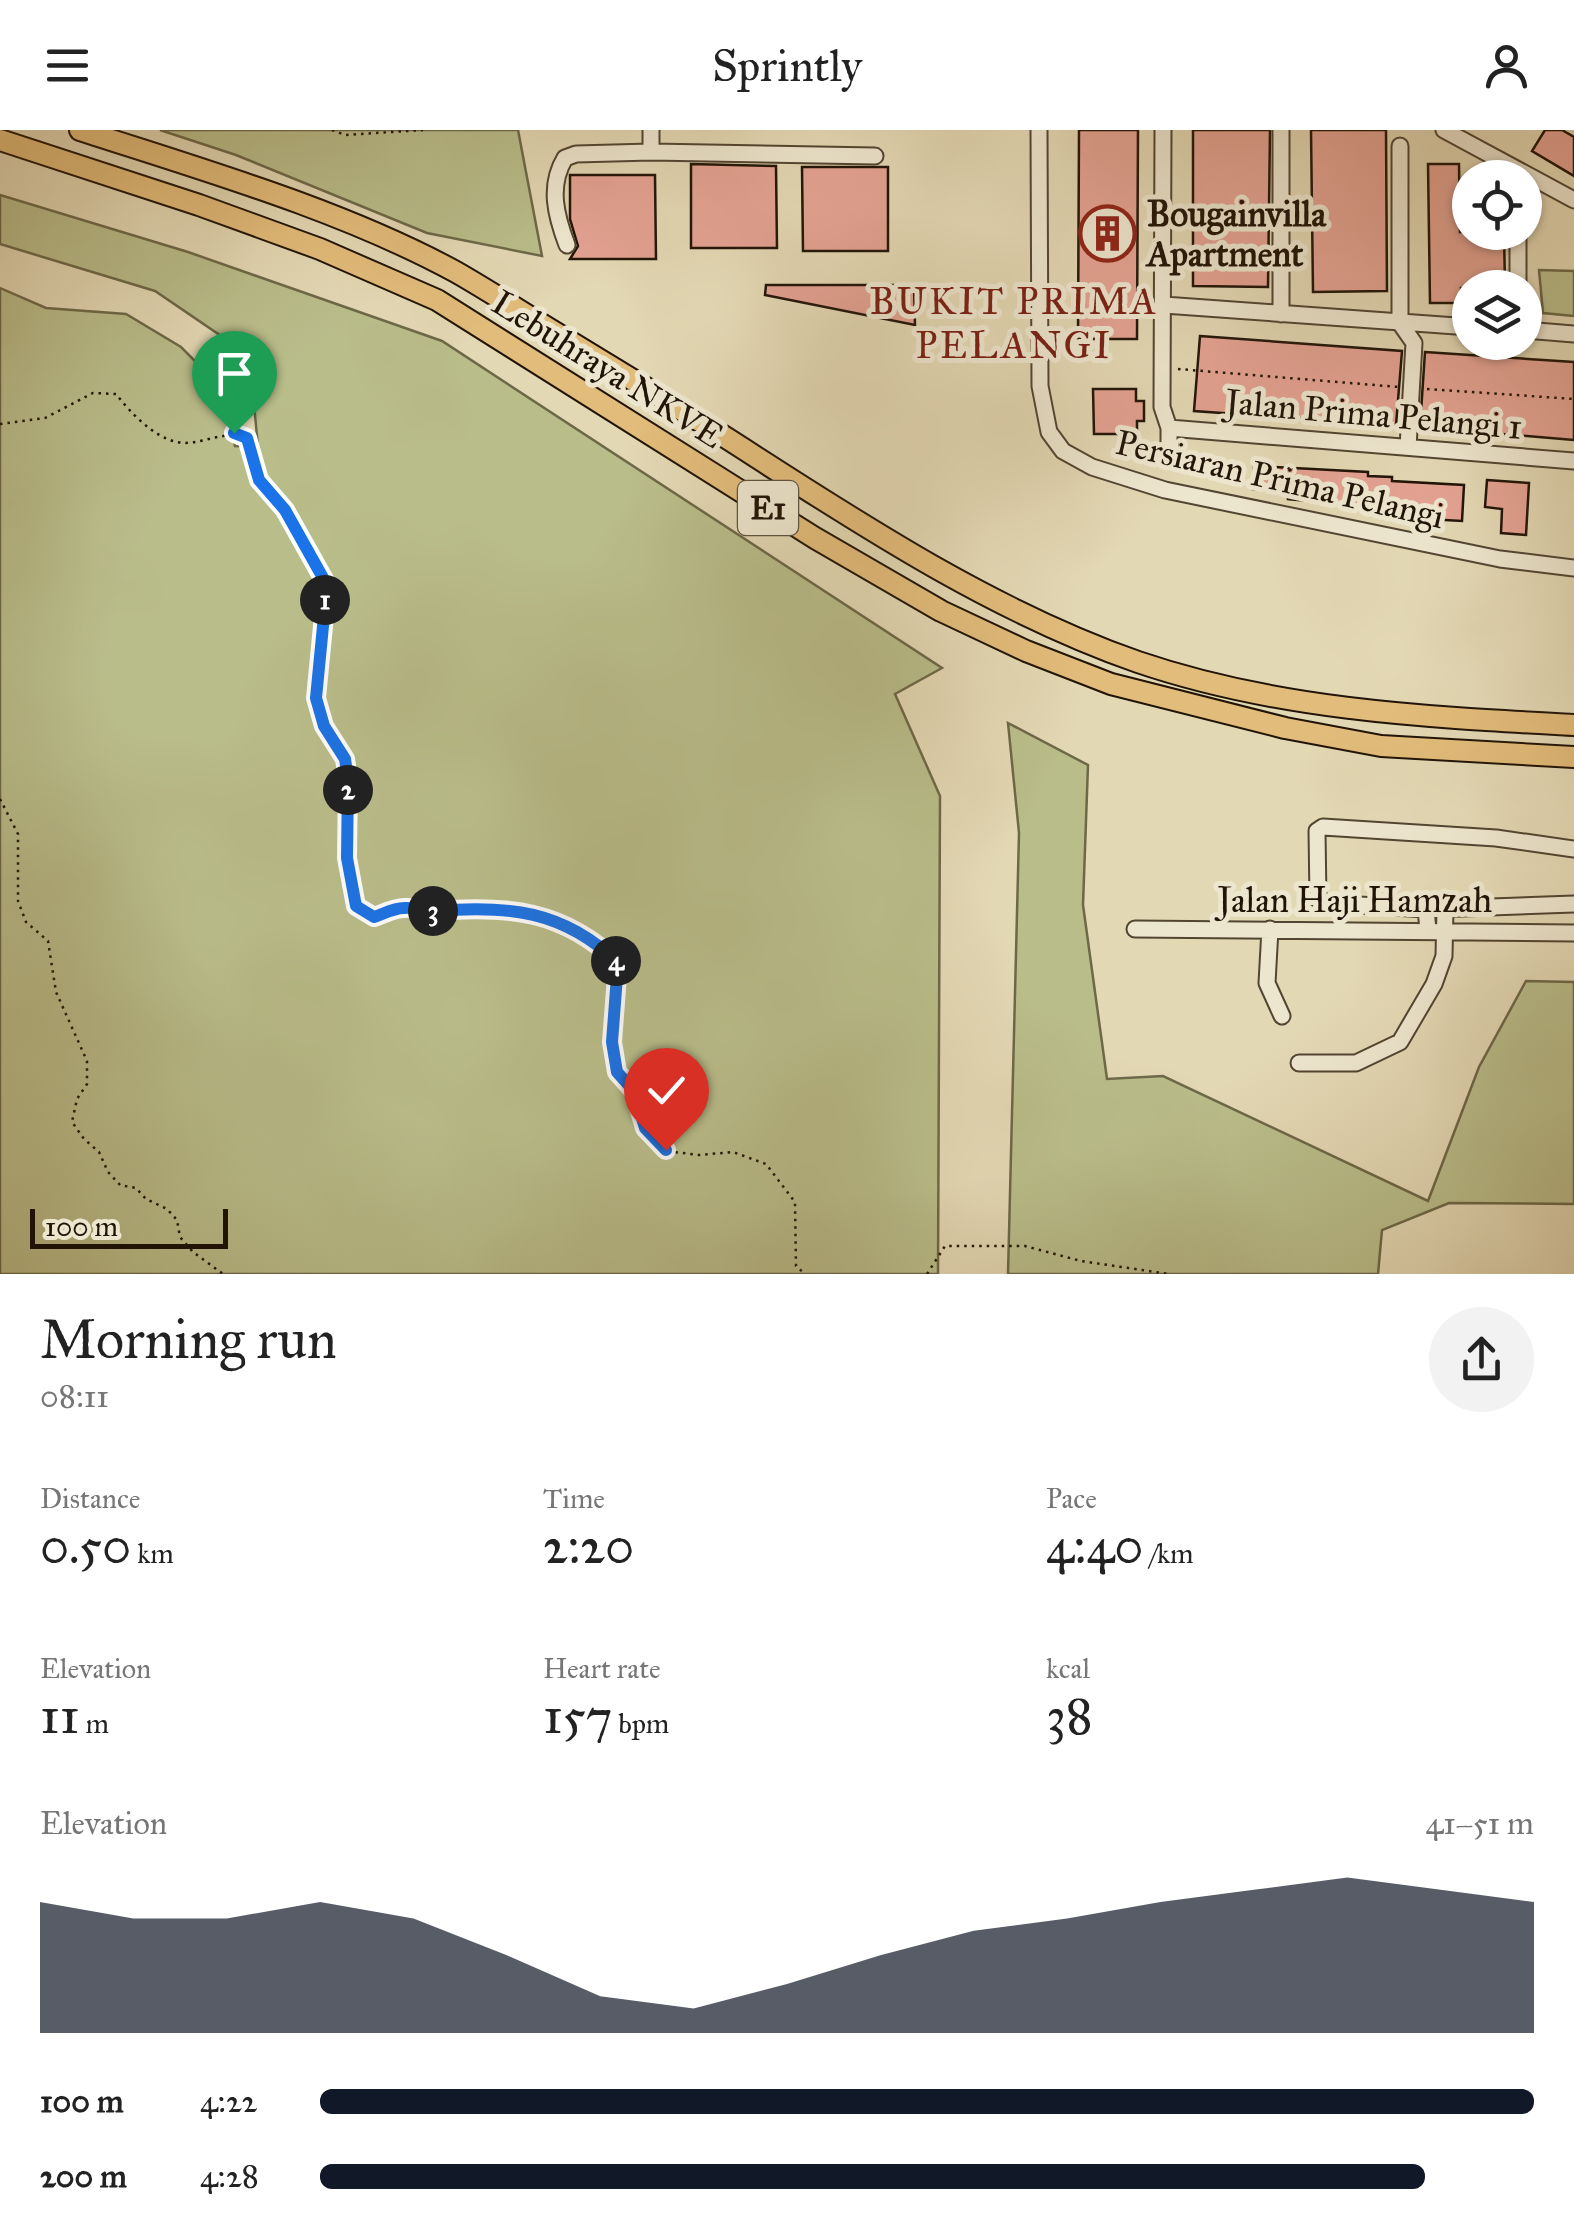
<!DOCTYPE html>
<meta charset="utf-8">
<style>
:root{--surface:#fff;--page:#f2f2f2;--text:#222;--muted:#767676;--accent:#111827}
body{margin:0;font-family:"IM FELL Great Primer",serif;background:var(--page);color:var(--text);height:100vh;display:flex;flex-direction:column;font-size:38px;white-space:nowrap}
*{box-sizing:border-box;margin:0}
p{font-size:32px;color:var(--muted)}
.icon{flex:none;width:55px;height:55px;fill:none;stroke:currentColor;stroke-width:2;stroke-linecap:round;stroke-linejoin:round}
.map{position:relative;height:1144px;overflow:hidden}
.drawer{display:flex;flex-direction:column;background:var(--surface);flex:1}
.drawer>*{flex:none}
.controls{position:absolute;left:1452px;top:30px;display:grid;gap:20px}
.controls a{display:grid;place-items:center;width:90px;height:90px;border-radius:50%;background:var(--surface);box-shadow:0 2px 8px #0004;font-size:50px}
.scale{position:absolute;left:30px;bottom:25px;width:198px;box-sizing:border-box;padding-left:10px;border:5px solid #211407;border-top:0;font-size:28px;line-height:35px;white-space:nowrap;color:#211407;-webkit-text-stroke:8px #ede6ce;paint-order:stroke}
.pin{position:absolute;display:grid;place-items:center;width:85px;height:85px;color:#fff;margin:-102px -42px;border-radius:50% 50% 50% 0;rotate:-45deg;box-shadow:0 0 10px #0007}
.pin .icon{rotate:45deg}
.km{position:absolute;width:50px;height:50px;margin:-25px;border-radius:50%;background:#222;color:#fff;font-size:28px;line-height:50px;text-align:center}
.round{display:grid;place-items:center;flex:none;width:105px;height:105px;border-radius:52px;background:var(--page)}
.summary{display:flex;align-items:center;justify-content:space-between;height:170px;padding:0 40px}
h1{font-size:55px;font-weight:600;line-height:75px}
.metrics{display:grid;grid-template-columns:repeat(3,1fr);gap:15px;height:170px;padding:10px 40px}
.metrics div{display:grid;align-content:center}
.metrics b{font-size:50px;font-weight:600}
.metrics small{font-size:28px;font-weight:400}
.metrics p{font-size:28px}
.chart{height:280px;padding:20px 40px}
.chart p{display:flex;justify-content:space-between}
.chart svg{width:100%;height:180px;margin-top:10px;fill:var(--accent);opacity:.7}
ul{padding:0 40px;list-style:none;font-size:32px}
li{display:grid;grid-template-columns:160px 120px 1fr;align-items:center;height:75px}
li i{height:25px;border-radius:12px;background:var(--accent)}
header{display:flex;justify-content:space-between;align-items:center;height:130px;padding:0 40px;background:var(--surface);font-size:45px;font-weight:600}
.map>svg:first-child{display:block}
.green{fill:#b9bd8a;stroke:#6d6848;stroke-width:2.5}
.building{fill:#e4a292;stroke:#211407;stroke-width:2.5}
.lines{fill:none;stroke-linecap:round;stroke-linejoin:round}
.minor-casing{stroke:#524532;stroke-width:19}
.highway-casing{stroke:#211407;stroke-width:24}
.path{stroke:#211407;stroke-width:2.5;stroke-dasharray:2.5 5;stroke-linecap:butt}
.minor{stroke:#ede6ce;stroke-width:15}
.highway{stroke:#e2bc7a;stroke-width:20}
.route-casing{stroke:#fff;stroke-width:20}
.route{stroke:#1a73e8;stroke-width:12}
.labels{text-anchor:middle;stroke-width:10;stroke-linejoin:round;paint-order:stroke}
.shield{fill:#ede6ce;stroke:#5e5343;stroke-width:2.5}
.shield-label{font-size:32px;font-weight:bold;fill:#211407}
.poi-label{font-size:35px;font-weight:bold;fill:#211407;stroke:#ede6ce;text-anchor:start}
.street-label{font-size:35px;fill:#211407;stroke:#ede6ce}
.neighbourhood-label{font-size:38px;letter-spacing:2.5px;fill:#7a1f14;stroke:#ede6ce}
</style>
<header><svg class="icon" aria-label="menu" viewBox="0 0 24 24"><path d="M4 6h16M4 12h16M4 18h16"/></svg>Sprintly<svg class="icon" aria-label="person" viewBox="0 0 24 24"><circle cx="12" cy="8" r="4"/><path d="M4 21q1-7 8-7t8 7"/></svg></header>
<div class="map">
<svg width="1574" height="1144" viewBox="0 0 1574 1144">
<rect width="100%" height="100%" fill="#e3d8b4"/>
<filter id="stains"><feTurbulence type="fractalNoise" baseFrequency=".002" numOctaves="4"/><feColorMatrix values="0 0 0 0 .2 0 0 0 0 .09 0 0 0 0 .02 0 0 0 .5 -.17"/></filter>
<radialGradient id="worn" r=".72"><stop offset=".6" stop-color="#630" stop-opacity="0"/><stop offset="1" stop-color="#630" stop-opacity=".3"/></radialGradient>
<!-- green -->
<path class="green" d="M 160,0 L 518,0 L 542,126 L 427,103 L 236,25 Z
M 0,65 L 188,122 L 442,211 L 942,538 L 895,564 L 940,666 L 938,1144 L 0,1144 L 0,158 L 46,178 L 126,184 L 181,217 L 224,260 L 235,316 L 258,317 L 252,253 L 224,208 L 155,161 L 0,114 Z
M 1539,140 L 1574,141 L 1574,186 L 1543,183 Z
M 1008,593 L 1088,635 L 1083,775 L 1107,949 L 1163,946 L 1428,1071 L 1479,937 L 1526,851 L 1574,852 L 1574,1074 L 1449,1073 L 1382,1100 L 1378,1144 L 1008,1144 L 1019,703 Z"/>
<!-- building -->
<path class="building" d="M 1079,0 L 1138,0 L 1137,209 L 1078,209 Z
M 1193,0 L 1270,0 L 1268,157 L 1193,156 Z
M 1311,0 L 1386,0 L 1387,161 L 1313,162 Z
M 1545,0 L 1562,0 L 1574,7 L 1574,46 L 1532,21 Z
M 691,34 L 776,36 L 777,118 L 691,118 Z
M 1428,34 L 1459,34 L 1460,102 L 1504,102 L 1505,158 L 1461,158 L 1461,173 L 1430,173 Z
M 802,37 L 888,37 L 888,121 L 803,121 Z
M 570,45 L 655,45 L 656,129 L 570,129 L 578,116 L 570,89 Z
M 766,155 L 914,155 L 915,195 L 765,165 Z
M 1200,206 L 1402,221 L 1396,295 L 1194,281 Z
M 1425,222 L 1574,232 L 1574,310 L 1420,297 Z
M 1093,259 L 1136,259 L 1136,271 L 1144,271 L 1144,291 L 1137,291 L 1137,304 L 1094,304 Z
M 1254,336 L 1368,342 L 1368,346 L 1392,347 L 1392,351 L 1464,355 L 1462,391 L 1390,387 L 1390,384 L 1366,382 L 1366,379 L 1342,377 L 1342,374 L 1288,369 L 1288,361 L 1253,359 Z
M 1487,350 L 1529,353 L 1526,405 L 1501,403 L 1502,379 L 1485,377 Z"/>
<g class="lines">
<defs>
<path id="minor" d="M 1039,0 L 1040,256 L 1049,302 L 1063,321 L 1092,337 L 1165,360 L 1500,429 L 1574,438
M 1163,0 L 1162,277 L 1169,298 L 1169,323
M 1281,0 L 1281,184
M 1444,0 L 1574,70
M 1400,16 L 1400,193 L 1414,213 L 1408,317
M 651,22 L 875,26
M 1518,102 L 1518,158
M 567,115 C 556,86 548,56 565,28 L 576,24 L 651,22 L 651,0
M 1164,175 L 1470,197
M 1525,200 L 1574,204
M 1169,298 L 1574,331
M 1435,779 L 1574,774
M 1135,799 L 1574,803
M 1270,799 L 1267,853 L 1282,886
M 1428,800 L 1426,779 L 1326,773 L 1318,769 L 1317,701 L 1323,697 L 1496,708 L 1574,719
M 1299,933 L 1356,933 L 1400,912 L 1434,854 L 1444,826 L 1445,779"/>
<path id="highway" d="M 80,0 C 203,40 342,80 456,142 C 491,162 526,185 561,206 C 626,246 692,285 756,327 C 877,405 1001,484 1138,532 C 1279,580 1426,587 1574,595
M 0,10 L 199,75 L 320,119 L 437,170 L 815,408 L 941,481 L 1026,521 L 1111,554 L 1285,598 L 1381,616 L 1574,627"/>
</defs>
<!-- minor casing -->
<use href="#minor" class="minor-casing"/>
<!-- highway casing -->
<use href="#highway" class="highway-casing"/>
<!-- path -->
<path class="path" d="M 332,0 L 345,5 L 423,0
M 1178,239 L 1399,257
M 1427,259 L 1574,269
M 0,294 L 45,288 L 93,263 L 116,264 C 130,282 153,307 177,312 C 200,317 221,299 247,308 L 259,350 L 285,380 L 327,455 L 316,567 L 324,597 L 345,629 L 348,649 L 347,728 L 356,776 L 374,787 C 383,784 394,778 404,778 C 415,777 425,781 435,781 C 507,775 565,780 618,833 L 612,912 L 617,942 L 634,961 L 645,998 L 666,1021 L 699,1025 L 733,1022 L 766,1034 L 795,1072 L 796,1136 L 805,1144
M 0,669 L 18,704 L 18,771 L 26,792 L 48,811 L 56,862 L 87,931 L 87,954 L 77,969 L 72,992 L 84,1009 L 99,1022 L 108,1042 L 120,1055 L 136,1058 L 146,1069 L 167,1079 L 177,1090 L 180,1107 L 193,1122 L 223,1144
M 927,1144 L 945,1116 L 1025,1116 L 1081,1131 L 1169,1144"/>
<!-- minor -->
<use href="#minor" class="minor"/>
<!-- highway -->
<use href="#highway" class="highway"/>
</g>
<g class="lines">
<defs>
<path id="route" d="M 234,303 L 247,308 L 259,350 L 285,380 L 327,455 L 316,568 L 324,596 L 345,629 L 348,649 L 347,728 L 356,776 L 374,787 C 383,784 394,778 404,778 C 415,777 425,781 435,781 C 507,775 564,780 618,833 L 612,912 L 617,942 L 634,961 L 645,998 L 666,1020"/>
</defs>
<!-- route casing -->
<use href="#route" class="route-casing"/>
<!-- route -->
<use href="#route" class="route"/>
</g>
<!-- icons -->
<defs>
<symbol id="building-ring" viewBox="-11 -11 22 22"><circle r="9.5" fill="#ede6ce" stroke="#8f2418" stroke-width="1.5"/><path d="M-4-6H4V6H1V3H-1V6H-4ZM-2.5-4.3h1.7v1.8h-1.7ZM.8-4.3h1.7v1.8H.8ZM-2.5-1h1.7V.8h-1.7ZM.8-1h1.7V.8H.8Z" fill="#8f2418"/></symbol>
</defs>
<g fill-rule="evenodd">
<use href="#building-ring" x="1076" y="72" width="63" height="63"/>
</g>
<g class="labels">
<!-- shield labels -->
<rect class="shield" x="738" y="351" width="60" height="54" rx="8"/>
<g class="shield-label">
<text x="768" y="389">E1</text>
</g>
<!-- poi labels -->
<g class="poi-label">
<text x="1147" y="96">Bougainvilla<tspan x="1147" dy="40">Apartment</tspan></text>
</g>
<!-- street labels -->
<g class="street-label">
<text transform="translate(608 239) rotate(32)" y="12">Lebuhraya NKVE</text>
<text transform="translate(1374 284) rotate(5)" y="12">Jalan Prima Pelangi 1</text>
<text transform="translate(1280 349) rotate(13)" y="12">Persiaran Prima Pelangi</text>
<text x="1355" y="782">Jalan Haji Hamzah</text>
</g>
<!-- neighbourhood labels -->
<g class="neighbourhood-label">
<text x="1014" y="184">BUKIT PRIMA<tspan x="1014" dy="44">PELANGI</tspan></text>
</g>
</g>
<rect width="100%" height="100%" filter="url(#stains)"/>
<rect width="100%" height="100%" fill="url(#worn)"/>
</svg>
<div class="controls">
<a><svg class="icon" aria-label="locate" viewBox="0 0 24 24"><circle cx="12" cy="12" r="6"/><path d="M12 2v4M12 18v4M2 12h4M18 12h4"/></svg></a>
<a><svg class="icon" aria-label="layers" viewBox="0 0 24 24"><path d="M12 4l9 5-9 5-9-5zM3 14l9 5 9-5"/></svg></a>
</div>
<div class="scale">100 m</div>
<div class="pin" style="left:234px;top:303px;background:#1e9e55"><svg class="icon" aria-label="arrive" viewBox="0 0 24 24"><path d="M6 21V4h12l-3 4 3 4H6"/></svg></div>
<div class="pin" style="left:666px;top:1020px;background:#d93025"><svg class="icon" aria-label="check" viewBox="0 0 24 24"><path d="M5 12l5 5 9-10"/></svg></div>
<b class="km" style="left:325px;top:470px">1</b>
<b class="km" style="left:348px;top:660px">2</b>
<b class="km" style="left:433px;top:781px">3</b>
<b class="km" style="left:616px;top:831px">4</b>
</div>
<section class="drawer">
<div class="summary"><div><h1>Morning run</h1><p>08:11</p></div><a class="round"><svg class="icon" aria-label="share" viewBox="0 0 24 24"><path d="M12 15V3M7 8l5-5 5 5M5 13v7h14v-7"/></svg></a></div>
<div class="metrics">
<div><p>Distance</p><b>0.50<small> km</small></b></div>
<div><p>Time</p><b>2:20</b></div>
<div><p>Pace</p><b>4:40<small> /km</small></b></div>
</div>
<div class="metrics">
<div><p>Elevation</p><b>11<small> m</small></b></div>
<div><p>Heart rate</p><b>157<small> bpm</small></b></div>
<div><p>kcal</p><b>38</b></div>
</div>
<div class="chart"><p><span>Elevation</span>41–51 m</p>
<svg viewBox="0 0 160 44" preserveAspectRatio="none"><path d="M0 44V12L10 16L20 16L30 12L40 16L50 25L60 35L70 38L80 32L90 25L100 19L110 16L120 12L130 9L140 6L150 9L160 12V44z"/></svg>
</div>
<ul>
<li><b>100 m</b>4:22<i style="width:100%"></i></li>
<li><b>200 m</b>4:28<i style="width:91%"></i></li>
</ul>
</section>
